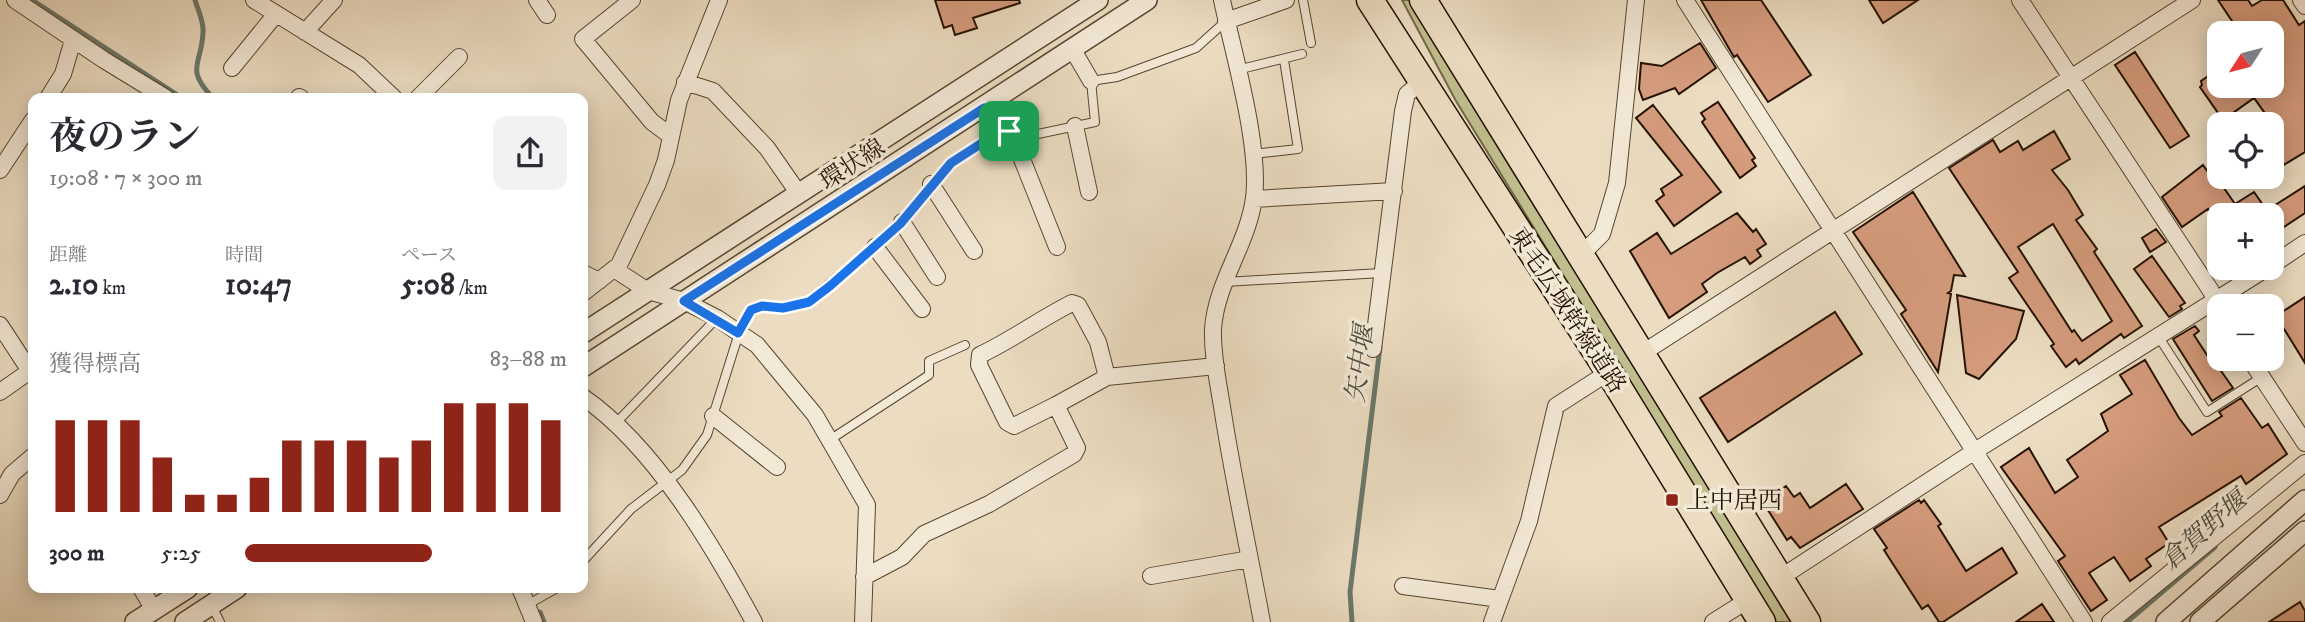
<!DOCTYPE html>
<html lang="ja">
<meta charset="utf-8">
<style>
:root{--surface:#fff;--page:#f2f2f3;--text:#2b2b33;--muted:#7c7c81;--accent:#8f2418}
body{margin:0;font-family:"IM FELL DW Pica","Noto Serif JP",serif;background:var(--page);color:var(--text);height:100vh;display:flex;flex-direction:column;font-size:26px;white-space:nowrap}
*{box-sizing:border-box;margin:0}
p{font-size:23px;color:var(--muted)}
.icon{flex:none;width:38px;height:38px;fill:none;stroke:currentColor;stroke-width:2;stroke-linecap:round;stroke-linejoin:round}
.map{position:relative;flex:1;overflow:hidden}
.sheet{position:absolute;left:28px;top:93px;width:560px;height:500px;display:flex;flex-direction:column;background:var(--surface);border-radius:14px;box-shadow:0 4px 18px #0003}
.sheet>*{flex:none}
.needle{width:46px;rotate:234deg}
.fabs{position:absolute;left:2207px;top:21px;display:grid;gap:14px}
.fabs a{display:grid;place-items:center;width:77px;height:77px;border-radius:14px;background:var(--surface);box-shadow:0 4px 18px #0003;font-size:35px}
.pin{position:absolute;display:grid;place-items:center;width:60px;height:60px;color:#fff;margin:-30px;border-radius:14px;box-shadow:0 4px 10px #0006}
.round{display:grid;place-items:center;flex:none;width:74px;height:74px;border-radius:14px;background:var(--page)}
.summary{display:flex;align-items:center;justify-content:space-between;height:119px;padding:0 21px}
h1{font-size:38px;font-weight:700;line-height:52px}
.stats{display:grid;grid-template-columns:repeat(3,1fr);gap:10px;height:119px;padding:7px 21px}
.stats div{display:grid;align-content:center}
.stats b{font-size:30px;font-weight:700}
.stats small{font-size:19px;font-weight:400}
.stats p{font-size:19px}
.chart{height:196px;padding:14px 21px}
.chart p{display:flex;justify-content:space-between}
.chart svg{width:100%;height:126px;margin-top:7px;stroke:var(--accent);stroke-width:6}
ul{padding:0 21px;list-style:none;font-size:23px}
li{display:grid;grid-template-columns:112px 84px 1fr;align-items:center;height:52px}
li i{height:18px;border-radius:9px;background:var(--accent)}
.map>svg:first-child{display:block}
.green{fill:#c0be8e;stroke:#726847;stroke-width:2}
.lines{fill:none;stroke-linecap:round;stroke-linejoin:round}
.stream{stroke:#6b786b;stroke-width:5}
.building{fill:#d59c7d;stroke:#251200;stroke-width:2;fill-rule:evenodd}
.service-casing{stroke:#574530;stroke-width:10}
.minor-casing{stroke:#574530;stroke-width:18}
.tertiary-casing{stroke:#574530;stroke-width:22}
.trunk-casing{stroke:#251200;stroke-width:29}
.service{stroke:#f3e9d7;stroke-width:8}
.minor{stroke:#f3e9d7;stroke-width:16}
.tertiary{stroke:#f3e9d7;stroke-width:19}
.trunk{stroke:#ecddc2;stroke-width:26}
.route-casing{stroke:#fff;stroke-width:14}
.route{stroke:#1a73e8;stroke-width:9}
.poi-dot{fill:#8f2418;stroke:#f3e9d7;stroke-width:2.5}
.labels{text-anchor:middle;stroke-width:7;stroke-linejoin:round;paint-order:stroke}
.street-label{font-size:24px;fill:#251200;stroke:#f3e9d7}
.poi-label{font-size:24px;fill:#251200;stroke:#f3e9d7;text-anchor:start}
.water-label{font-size:26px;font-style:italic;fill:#4e4e3f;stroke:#f3e9d7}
</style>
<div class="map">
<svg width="2305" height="622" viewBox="0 0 2305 622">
<rect width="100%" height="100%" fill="#ecddc2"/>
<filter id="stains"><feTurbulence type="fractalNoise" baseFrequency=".00286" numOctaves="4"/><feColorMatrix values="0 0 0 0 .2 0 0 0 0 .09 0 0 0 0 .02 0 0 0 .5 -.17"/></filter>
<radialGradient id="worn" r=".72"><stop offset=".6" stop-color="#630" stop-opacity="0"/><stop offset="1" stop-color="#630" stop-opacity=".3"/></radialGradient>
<!-- green -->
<path class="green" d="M 1402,0 L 1410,0 L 1791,622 L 1776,622 L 1456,101 Z"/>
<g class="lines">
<!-- stream -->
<path class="stream" d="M 32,0 L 182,98
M 195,0 C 198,10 204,22 203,32 C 202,65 184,68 213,98
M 540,612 L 544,622
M 1352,622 L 1350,592 L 1380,347
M 2127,622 L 2215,547"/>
</g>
<!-- building -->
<path class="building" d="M 935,0 L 1019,0 L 1020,3 L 973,18 L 977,28 L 955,35 L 952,25 L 944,28 Z
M 1701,0 L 1761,0 L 1811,75 L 1768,102 L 1737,55 L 1734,57 Z
M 1869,0 L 1918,0 L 1883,23 Z
M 2218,0 L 2248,0 L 2252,6 L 2262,0 L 2283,0 L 2299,25 L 2305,21 L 2305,152 L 2272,172 L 2272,128 L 2274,126 L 2254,98 L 2223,120 L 2200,87 L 2202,85 L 2201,81 L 2219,69 L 2219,86 L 2272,86 L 2272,33 L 2240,33 Z
M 1700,43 L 1716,68 L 1679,94 L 1675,88 L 1643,100 L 1639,89 L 1641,63 L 1662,66 Z
M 2135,52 L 2189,136 L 2170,148 L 2115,65 Z
M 1718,102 L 1755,158 L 1752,160 L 1756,166 L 1740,178 L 1702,122 L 1705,119 L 1701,113 Z
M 1653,105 L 1721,192 L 1674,226 L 1656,201 L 1664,195 L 1661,189 L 1682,175 L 1636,118 Z
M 2054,131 L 2070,159 L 2052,170 L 2068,190 L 2083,215 L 2076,220 L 2097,249 L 2094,252 L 2142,326 L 2124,338 L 2121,334 L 2079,364 L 2076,359 L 2066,367 L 2051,346 L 2054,344 L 2009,278 L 2018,272 L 1949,168 L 1993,140 L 2000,152 L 2018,141 L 2023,150 ZM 2053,224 L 2112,321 L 2082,341 L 2074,330 L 2072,332 L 2018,247 Z
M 2203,165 L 2210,175 L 2213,172 L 2235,204 L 2254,192 L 2270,215 L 2212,215 L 2208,209 L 2182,227 L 2162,197 Z
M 2305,186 L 2305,213 L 2272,235 L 2272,207 Z
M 1913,192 L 1965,276 L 1954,275 L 1951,291 L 1948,293 L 1951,294 L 1938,372 L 1901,314 L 1906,310 L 1853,232 Z
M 1737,213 L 1753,232 L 1756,229 L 1766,244 L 1757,250 L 1761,256 L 1750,264 L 1745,257 L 1717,273 L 1702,284 L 1707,292 L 1669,318 L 1630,251 L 1657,233 L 1671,254 Z
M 2156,229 L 2166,242 L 2150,252 L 2142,238 Z
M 2152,256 L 2185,303 L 2180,306 L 2182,309 L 2169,317 L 2134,269 Z
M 1957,295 L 2024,311 L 2016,339 L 1979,379 L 1966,373 Z
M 2305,297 L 2305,363 L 2276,316 Z
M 1835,312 L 1862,354 L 1728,442 L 1700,398 Z
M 2195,326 L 2199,331 L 2194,335 L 2209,358 L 2219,351 L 2219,368 L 2233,388 L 2212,401 L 2173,339 Z
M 2145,360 L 2179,418 L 2192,435 L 2222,416 L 2219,412 L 2241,398 L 2262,428 L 2268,424 L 2287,454 L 2246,484 L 2241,476 L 2159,527 L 2169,543 L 2146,559 L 2151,566 L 2130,581 L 2114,557 L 2089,573 L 2107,600 L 2091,611 L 2058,561 L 2065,556 L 2001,467 L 2029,448 L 2055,493 L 2078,477 L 2067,460 L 2108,431 L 2101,414 L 2132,394 L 2120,375 Z
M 1846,484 L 1863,509 L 1800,548 L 1791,537 L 1787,540 L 1766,507 L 1771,503 L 1768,498 L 1786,486 L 1794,497 L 1800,493 L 1810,508 Z
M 1919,500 L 1921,503 L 1924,500 L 1941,524 L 1938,526 L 1966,571 L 2002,548 L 2017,573 L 1943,622 L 1939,622 L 1928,605 L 1922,609 L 1884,550 L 1887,548 L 1874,529 Z
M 2300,602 L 2305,611 L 2305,622 L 2269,622 Z
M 2042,604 L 2054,622 L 2016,622 Z"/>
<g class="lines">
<defs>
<path id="service" d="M 1303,0 L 1311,43
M 1237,70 L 1302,54
M 1014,139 L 1095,122 L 1091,81 L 1117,77 L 1196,48 L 1226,21
M 1253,154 L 1298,149 L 1284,60
M 1224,282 L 1382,273
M 2158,336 L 2207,412 L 2262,377
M 615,424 L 717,318
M 831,439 L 929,375 L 929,361 L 965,345
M 583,561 L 631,509 L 682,470 L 707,435 L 739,333 L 747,315 L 762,306 L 783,308 L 809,301 L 900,224 L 951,163 L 984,141 L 1009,131
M 527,605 L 557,588
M 212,606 L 220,622"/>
<path id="minor" d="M 15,0 L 104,60 L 166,98
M 254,0 L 359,65 L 394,98
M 537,0 L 547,15
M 632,0 L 583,39 L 652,122 L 671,136
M 1222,0 C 1233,52 1263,153 1253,204 C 1245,248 1216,284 1213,329 C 1212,357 1219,386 1223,413 C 1234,483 1249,552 1262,622
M 1685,0 L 2084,622
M 2020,0 L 2211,291 L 2218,308
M 2301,0 L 2305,6
M 1226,21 L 1286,0
M 305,32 L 334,0
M 1073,50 L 1091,81
M 232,68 L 276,14
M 685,82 L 713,91 L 767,148 L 799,194
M 299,97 L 301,98
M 48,98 L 63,74 L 73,40
M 418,98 L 459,57
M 984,108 L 1014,139 L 1057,247
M 1075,126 L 1089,192
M 0,170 L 33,120
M 931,184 L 974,251
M 1254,199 L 1394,191
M 902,222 L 937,277
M 875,247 L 922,309
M 1582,254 L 1602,234 L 1617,183 L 1636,0
M 2272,265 L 2305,243
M 614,269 L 648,291 L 684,301 L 717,318 L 757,345 L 815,415 L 867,505 L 863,622
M 583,273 L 599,281
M 583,293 L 619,265 L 657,185 L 666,160 L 679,100 L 719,0
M 0,325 L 30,371 L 0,392
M 1373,349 L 1403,111 L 1407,94 L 1421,82
M 1641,354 L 2192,0
M 2250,359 L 2305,443
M 583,397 C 655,447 713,546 754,622
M 1056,405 L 1014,426 L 1007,422 L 979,365 L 980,355 C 1012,340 1040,319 1072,303 L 1078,305 L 1098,342 L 1107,377
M 713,416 L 777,467
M 0,495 L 12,474 L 33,456
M 1151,576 L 1250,559
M 864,577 L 902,557 L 924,534 L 989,504 L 1074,454 L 1077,448 L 1056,405 L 1107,377 L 1216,366
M 1780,578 L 1975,451 L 2267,268
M 1403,586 L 1500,599
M 141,588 L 154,610
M 520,588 L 534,622
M 1492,622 L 1529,521 L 1556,406 L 1609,372
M 1713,622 L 1748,600
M 2110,622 L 2305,463"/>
<path id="tertiary" d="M 583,333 L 1098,0
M 583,367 L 1147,0
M 135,622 L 188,588
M 185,622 L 237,588
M 2166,622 L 2305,500
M 2200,622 L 2305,531"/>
<path id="trunk" d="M 1370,0 L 1609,372 L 1762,622
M 1423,0 L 1807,622"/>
</defs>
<!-- service casing -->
<use href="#service" class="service-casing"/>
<!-- minor casing -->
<use href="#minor" class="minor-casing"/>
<!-- tertiary casing -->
<use href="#tertiary" class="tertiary-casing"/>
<!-- trunk casing -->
<use href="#trunk" class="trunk-casing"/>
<!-- service -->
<use href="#service" class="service"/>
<!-- minor -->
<use href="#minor" class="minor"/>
<!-- tertiary -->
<use href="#tertiary" class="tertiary"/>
<!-- trunk -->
<use href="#trunk" class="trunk"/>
</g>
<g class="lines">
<defs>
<path id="route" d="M 984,108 L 1009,131 L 985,141 L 951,163 L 900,224 L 830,286 L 809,302 L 783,308 L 762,306 L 751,310 L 738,333 L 684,301 Z"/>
</defs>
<!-- route casing -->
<use href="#route" class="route-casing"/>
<!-- route -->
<use href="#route" class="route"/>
</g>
<!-- markers -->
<rect class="poi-dot" x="1665" y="493" width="14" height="14" rx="3.5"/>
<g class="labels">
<!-- street labels -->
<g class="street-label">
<text transform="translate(852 164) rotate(-33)" y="8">環状線</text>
<text transform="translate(1568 310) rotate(57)" y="8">東毛広域幹線道路</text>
</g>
<!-- poi labels -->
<g class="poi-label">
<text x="1686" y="508">上中居西</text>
</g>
<!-- water labels -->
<g class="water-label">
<text transform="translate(1359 364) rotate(-83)" y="9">矢中堰</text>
<text transform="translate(2203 530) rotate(-41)" y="9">倉賀野堰</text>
</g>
</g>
<rect width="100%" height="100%" filter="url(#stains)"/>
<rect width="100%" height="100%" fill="url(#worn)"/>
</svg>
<div class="fabs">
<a><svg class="needle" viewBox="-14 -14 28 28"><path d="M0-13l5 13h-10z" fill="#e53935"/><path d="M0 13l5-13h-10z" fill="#7c7c81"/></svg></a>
<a><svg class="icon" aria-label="locate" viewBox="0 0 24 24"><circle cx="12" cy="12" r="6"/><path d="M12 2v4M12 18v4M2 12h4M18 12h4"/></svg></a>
<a>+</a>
<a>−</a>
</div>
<div class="pin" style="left:1009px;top:131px;background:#1e9e55"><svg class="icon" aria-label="arrive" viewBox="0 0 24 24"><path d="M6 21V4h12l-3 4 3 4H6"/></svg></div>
<section class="sheet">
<div class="summary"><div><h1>夜のラン</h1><p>19:08 · 7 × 300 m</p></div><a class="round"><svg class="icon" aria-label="share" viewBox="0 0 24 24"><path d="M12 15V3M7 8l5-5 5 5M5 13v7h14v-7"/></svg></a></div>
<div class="stats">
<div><p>距離</p><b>2.10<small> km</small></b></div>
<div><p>時間</p><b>10:47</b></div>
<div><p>ペース</p><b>5:08<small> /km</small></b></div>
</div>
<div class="chart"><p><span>獲得標高</span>83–88 m</p>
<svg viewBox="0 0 160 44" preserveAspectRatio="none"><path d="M5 44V12M15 44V12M25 44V12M35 44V25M45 44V38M55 44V38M65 44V32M75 44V19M85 44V19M95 44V19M105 44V25M115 44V19M125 44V6M135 44V6M145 44V6M155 44V12"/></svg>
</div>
<ul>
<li><b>300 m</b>5:25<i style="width:58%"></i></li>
</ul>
</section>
</div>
